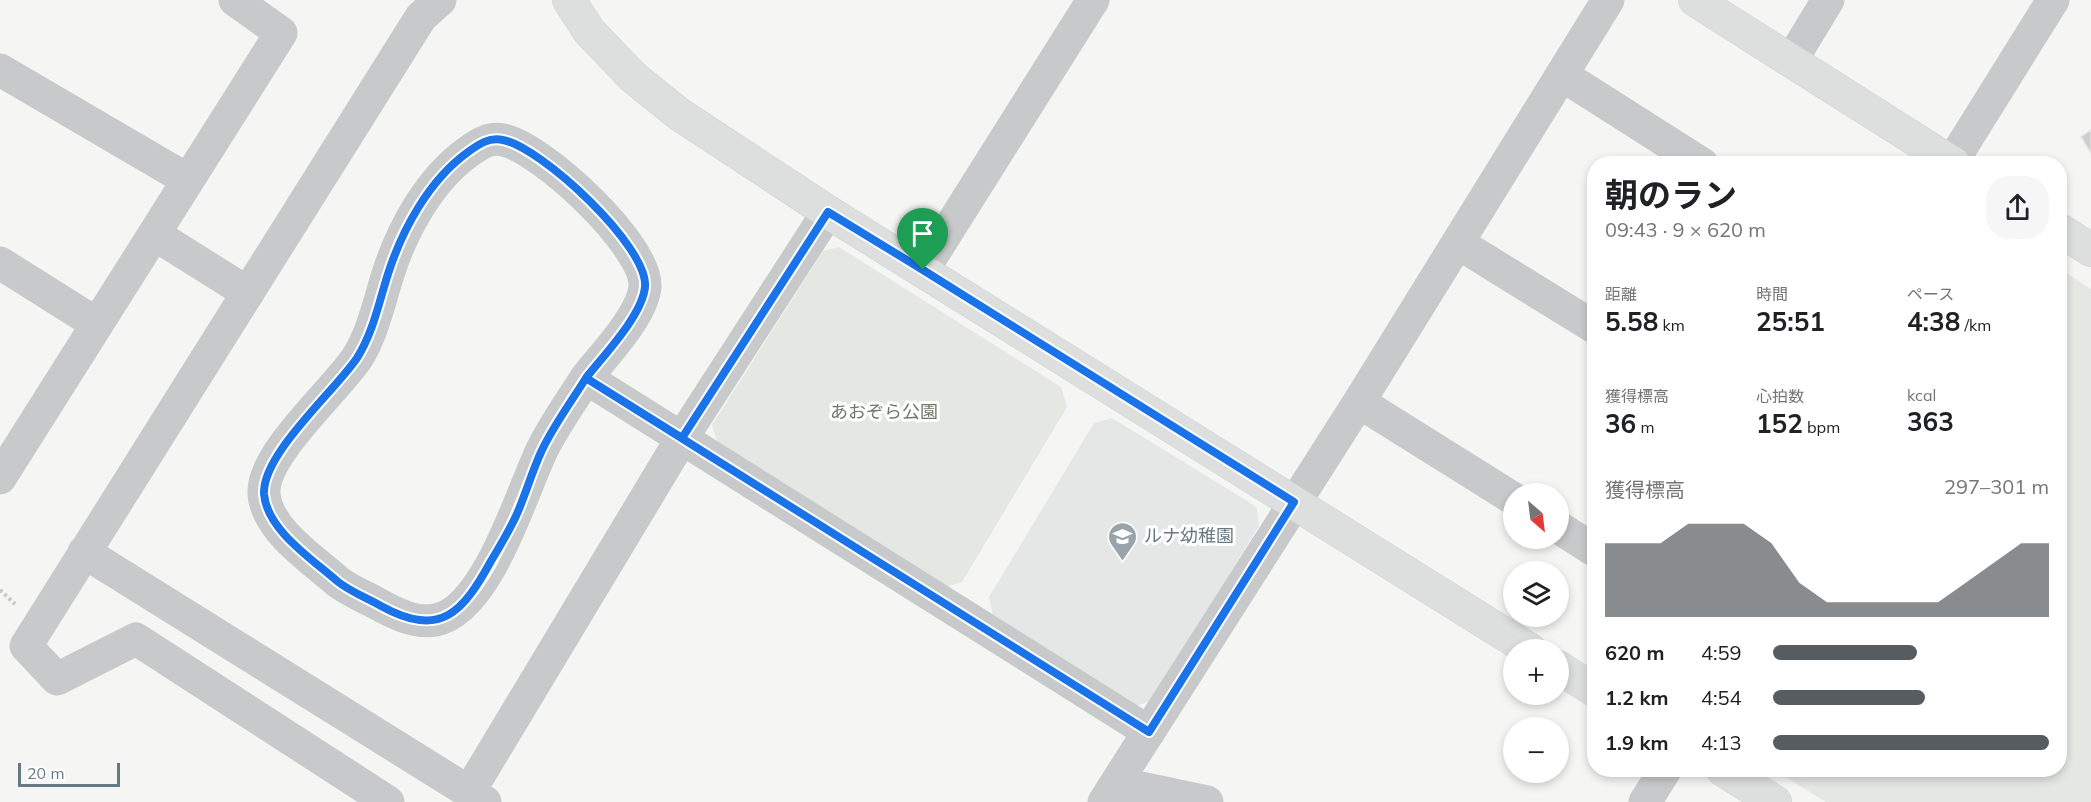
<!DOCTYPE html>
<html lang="ja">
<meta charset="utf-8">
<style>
:root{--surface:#fff;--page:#f6f6f6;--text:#202124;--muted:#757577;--accent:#565c60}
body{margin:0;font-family:Mulish,"Noto Sans JP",sans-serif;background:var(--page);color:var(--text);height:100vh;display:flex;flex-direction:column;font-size:22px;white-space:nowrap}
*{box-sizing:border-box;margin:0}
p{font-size:20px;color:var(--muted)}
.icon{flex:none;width:33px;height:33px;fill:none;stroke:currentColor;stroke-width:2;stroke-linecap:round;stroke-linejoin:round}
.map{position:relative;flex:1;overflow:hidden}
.side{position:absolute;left:1587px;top:156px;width:480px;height:621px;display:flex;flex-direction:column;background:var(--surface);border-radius:24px;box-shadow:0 3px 9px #0003}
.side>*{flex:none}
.needle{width:39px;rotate:152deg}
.tools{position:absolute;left:1503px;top:483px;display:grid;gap:12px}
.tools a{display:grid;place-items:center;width:66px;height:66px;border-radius:50%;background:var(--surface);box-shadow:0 3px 9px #0003;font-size:30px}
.scale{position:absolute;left:18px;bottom:15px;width:102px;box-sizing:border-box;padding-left:6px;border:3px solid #677982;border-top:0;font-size:16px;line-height:21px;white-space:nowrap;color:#677982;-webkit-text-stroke:4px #fff;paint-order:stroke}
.pin{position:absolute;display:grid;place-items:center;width:51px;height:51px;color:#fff;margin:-62px -26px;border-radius:50% 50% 50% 0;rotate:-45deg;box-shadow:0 0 6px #0007}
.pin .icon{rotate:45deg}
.round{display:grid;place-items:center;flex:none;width:63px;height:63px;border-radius:24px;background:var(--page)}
.head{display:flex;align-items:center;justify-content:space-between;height:102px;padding:0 18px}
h1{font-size:33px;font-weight:700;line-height:45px}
.stats{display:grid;grid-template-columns:repeat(3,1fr);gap:9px;height:102px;padding:6px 18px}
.stats div{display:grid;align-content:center}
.stats b{font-size:26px;font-weight:700}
.stats small{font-size:16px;font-weight:400}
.stats p{font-size:16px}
.chart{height:168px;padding:12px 18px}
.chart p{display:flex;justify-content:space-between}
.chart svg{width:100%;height:108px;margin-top:6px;fill:var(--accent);opacity:.7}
ul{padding:0 18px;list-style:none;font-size:20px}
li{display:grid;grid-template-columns:96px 72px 1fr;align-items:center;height:45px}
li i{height:15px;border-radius:8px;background:var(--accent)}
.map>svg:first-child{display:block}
.built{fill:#e5e7e7}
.green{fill:#e4e7e2}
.building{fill:#cbcdce;stroke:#e4e4e4;stroke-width:1.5}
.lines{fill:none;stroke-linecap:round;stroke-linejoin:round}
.secondary-casing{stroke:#d1d2d2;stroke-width:34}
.path{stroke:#c5c7c8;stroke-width:4;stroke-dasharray:3 3;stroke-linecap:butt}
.street{stroke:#c8c9ca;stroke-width:33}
.secondary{stroke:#dddede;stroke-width:33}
.cycleway-casing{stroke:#fff;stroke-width:10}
.cycleway{stroke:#00873e;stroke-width:6}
.route-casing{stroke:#fff;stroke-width:12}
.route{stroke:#1a73e8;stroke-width:8}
.labels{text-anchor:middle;stroke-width:6;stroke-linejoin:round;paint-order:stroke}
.park-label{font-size:18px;fill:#6b7a66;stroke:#fff}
.poi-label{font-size:18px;fill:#677982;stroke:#fff;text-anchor:start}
</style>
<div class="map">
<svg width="2091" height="802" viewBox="0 0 2091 802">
<rect width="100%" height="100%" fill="#f5f5f4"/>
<!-- built -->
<path class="built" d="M 1112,418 L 1249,502 L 1257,508 L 1259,526 L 1153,700 L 1136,706 L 993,615 L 989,597 L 1094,423 Z"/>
<!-- green -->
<path class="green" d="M 839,247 L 1061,387 L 1067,407 L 962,582 L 945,587 L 718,444 L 712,425 L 823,251 Z
M 2060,269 L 2091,289 L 2091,802 L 1826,802 L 1774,770 L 2060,770 Z"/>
<!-- building -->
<path class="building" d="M 2091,130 L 2091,153 L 2081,137 Z"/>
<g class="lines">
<defs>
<path id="secondary" d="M 569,0 L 589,31 L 633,77 L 679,114 L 828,212 L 1530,650
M 1695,0 L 1954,164
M 2060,230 L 2091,250
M 1558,667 L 1594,690
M 1723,770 L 1775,802"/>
</defs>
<!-- secondary casing -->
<use href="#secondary" class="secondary-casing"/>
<!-- path -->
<path class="path" d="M 0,590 L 15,604"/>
<!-- street -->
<path class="street" d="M 1791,61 L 1828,0
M 0,70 L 188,180
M 1562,75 L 1702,164
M 1952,162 L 2053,0
M 154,234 L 248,293
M 1458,243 L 1594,327
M 0,263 L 97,324
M 923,270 L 1093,0
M 586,378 C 603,356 642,316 645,287 C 648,246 541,147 503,140 C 489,137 479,144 468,152 C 429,180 402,230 388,274 C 379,302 373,333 357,358 C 334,392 261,455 264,494 C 267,530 312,559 337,581 C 348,590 363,596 376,603 C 394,613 415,624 436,620 C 488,609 521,493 542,450 C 554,425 571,402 586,378 L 1149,732
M 1359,402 L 1514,499
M 0,478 L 281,33 L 235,0
M 1558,527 L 1594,550
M 84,552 L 485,802
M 1117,783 L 1207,802
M 469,792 L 682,438 L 828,212
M 388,802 L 136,639 L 57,679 L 26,646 L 421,17 L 440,0
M 1104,802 L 1359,402 L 1608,0
M 1645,802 L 1665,770"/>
<!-- secondary -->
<use href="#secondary" class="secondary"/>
<defs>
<path id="cycleway" d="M 586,378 C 603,356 642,316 645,287 C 648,246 541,147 503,140 C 489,137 479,144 468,152 C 429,180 402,230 388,274 C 379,302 373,333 357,358 C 334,392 261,455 264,494 C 267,530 312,559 337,581 C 348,590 363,596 376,603 C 394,613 415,624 436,620 C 488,609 521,493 542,450 C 554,425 571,402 586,378 L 1149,732"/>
</defs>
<!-- cycleway casing -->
<use href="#cycleway" class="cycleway-casing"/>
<!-- cycleway -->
<use href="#cycleway" class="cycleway"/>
</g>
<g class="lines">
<defs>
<path id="route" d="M 923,270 L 828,212 L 682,438 L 586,378 C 603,356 642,316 645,287 C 649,247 541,147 503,140 C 489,137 479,144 468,152 C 429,180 402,230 388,274 C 379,302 373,333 357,358 C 334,392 262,454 264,494 C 267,530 312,559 337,581 C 349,591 367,598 381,606 C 441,639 463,612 491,561 C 500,546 509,531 516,516 C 526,494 532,471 542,450 C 554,425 571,402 586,378 L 1149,732 L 1294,502 L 923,270"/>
</defs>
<!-- route casing -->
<use href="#route" class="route-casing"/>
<!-- route -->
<use href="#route" class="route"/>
</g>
<!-- icons -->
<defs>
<symbol id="school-pin" viewBox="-11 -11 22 30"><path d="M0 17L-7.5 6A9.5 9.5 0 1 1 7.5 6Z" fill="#99a4aa" stroke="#fff"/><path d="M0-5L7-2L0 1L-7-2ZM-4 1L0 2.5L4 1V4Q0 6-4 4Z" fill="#fff"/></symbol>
</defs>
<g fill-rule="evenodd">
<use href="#school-pin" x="1106" y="520" width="33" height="45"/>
</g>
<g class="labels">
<!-- park labels -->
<g class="park-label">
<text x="884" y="418">あおぞら公園</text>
</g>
<!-- poi labels -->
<g class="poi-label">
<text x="1144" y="542">ルナ幼稚園</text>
</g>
</g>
</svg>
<div class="tools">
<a><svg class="needle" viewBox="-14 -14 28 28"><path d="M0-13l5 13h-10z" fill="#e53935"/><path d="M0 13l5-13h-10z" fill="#757577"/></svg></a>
<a><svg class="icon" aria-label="layers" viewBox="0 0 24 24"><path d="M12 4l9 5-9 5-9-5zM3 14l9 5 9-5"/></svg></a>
<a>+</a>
<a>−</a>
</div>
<div class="scale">20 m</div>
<div class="pin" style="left:923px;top:270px;background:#1e9e55"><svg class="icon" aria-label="arrive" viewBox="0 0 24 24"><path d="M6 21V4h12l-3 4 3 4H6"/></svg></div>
<section class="side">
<div class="head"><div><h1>朝のラン</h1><p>09:43 · 9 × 620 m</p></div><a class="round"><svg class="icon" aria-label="share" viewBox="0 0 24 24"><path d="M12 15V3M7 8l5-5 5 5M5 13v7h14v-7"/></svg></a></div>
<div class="stats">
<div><p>距離</p><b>5.58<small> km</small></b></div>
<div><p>時間</p><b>25:51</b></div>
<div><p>ペース</p><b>4:38<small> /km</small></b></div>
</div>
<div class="stats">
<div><p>獲得標高</p><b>36<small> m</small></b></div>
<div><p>心拍数</p><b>152<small> bpm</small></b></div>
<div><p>kcal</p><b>363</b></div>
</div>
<div class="chart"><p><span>獲得標高</span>297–301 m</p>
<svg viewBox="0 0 160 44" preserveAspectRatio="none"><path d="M0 44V14L10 14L20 14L30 6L40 6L50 6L60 14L70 30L80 38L90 38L100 38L110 38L120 38L130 30L140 22L150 14L160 14V44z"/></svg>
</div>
<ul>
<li><b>620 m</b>4:59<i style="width:52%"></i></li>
<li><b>1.2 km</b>4:54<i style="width:55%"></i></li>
<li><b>1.9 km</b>4:13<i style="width:100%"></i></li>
</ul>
</section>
</div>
